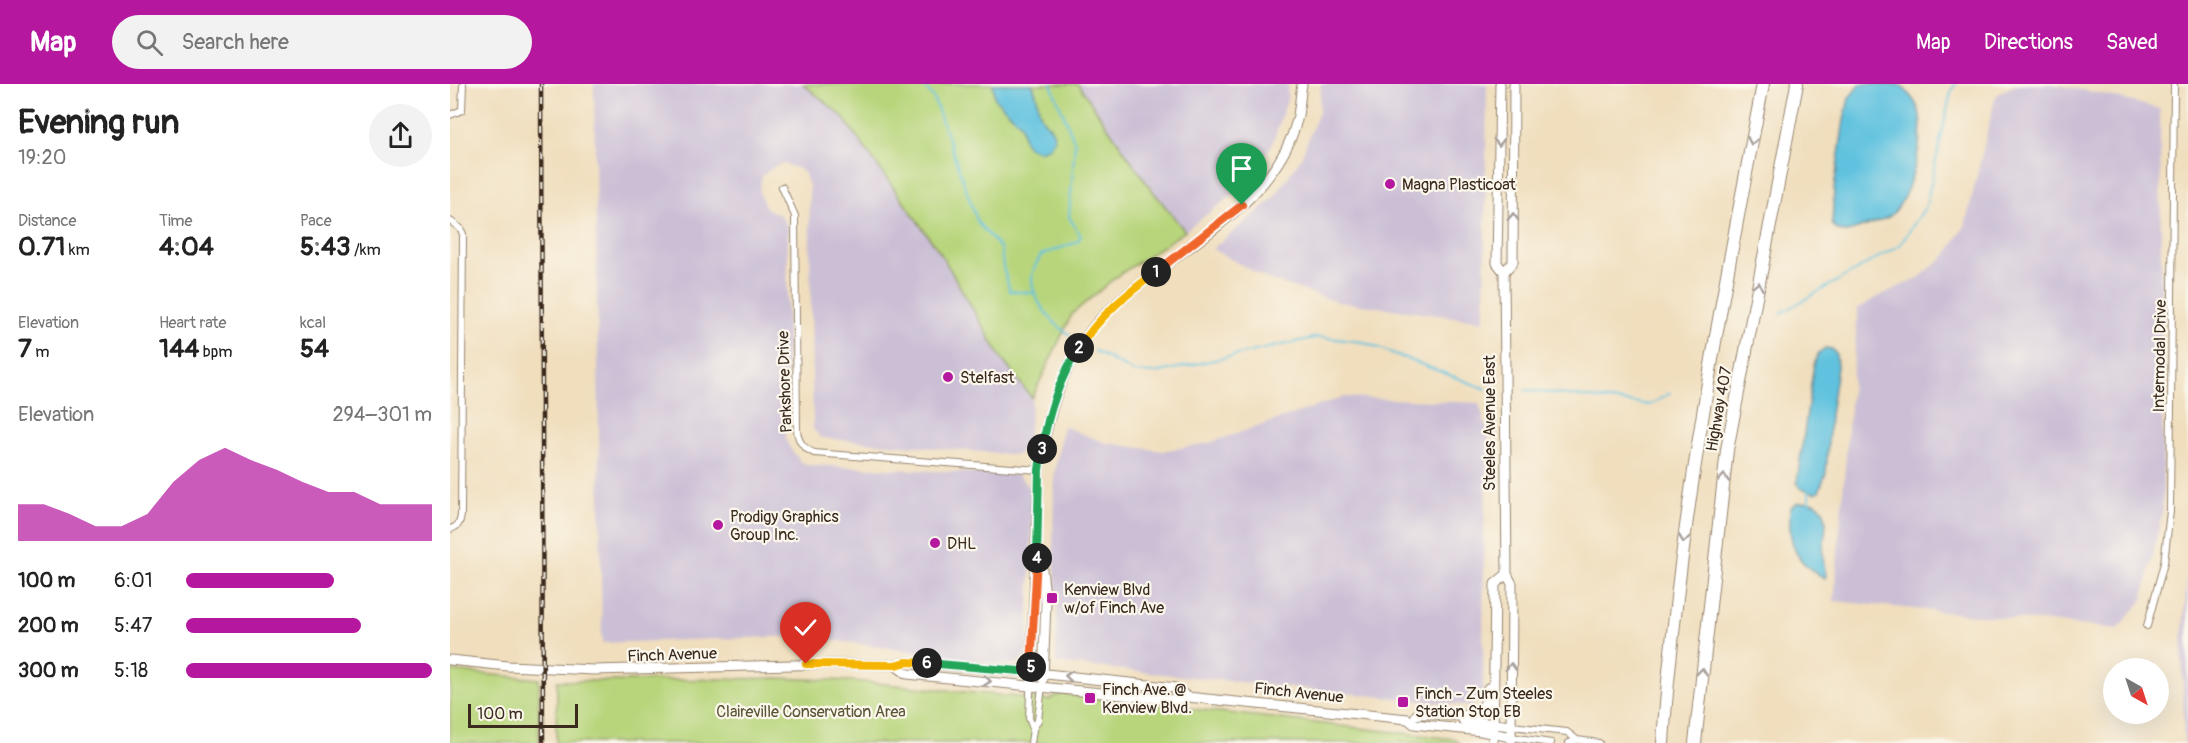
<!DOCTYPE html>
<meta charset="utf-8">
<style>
:root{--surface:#fff;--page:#f2f2f2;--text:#222;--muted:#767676;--accent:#b5179e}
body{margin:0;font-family:Pangolin,sans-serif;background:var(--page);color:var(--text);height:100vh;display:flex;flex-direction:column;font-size:22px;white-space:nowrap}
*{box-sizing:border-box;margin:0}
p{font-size:20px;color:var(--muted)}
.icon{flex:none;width:33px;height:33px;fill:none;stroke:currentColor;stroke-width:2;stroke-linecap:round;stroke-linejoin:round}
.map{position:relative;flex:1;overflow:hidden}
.details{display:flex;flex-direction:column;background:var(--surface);width:450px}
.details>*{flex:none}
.needle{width:39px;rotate:141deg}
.fabs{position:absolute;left:1653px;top:574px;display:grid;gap:12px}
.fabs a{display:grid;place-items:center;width:66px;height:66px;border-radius:50%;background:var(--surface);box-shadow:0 6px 24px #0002;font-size:30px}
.scale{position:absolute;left:18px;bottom:15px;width:110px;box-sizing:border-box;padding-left:6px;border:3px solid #3b2a1e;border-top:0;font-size:16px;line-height:21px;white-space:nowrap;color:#3b2a1e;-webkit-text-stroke:4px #fbf7ec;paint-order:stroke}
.pin{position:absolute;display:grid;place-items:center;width:51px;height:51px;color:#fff;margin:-62px -26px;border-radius:50% 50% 50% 0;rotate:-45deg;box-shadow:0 0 6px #0007}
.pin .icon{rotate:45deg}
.km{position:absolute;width:30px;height:30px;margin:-15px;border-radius:50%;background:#222;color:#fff;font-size:16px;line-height:30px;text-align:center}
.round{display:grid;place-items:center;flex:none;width:63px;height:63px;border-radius:32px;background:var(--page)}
.overview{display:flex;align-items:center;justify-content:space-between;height:102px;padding:0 18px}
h1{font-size:33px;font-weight:700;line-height:45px}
.metrics{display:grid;grid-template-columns:repeat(3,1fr);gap:9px;height:102px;padding:6px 18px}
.metrics div{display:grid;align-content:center}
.metrics b{font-size:26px;font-weight:700}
.metrics small{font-size:16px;font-weight:400}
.metrics p{font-size:16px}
.chart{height:168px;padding:12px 18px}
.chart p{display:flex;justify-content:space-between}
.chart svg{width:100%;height:108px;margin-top:6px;fill:var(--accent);opacity:.7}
ul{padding:0 18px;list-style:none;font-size:20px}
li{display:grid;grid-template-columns:96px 72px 1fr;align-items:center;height:45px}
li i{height:15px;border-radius:8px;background:var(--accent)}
header{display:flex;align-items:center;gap:36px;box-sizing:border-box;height:84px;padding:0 30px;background:var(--accent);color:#fff}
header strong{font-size:28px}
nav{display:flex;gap:33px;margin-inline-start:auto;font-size:21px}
.search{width:420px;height:54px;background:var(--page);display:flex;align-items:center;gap:15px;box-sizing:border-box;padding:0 21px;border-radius:33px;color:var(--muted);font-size:22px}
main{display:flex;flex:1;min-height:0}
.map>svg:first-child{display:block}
.industrial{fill:#cbbfd5}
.green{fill:#b8d57c;stroke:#7a804d;stroke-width:1.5}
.water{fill:#61c2df;stroke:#4e767e;stroke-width:1.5}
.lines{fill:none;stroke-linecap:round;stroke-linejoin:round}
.stream{stroke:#61c2df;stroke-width:2}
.street-casing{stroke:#96846e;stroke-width:8}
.secondary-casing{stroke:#96846e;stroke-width:11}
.highway-casing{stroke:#96846e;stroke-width:14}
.street{stroke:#fff;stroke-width:6}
.secondary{stroke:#fff;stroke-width:9}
.highway{stroke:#fff;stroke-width:12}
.rail-casing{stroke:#3b2a1e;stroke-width:4.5}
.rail{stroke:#fbf7ec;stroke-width:2;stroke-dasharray:7;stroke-linecap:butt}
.oneway{stroke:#a79f9a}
.split-1-casing{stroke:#fff;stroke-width:12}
.split-2-casing{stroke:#fff;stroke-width:12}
.split-3-casing{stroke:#fff;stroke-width:12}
.split-4-casing{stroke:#fff;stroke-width:12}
.split-5-casing{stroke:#fff;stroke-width:12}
.split-6-casing{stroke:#fff;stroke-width:12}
.split-7-casing{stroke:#fff;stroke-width:12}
.split-1{stroke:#f0652b;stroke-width:8}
.split-2{stroke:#f5b400;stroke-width:8}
.split-3{stroke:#22a559;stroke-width:8}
.split-4{stroke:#22a559;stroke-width:8}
.split-5{stroke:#f0652b;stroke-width:8}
.split-6{stroke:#22a559;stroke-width:8}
.split-7{stroke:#f5b400;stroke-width:8}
.poi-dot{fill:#b5179e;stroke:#fbf7ec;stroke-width:2}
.labels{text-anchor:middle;stroke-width:4.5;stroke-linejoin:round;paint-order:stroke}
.poi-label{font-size:16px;fill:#3b2a1e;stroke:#fbf7ec;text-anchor:start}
.street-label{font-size:16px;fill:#3b2a1e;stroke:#fbf7ec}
.park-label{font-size:16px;fill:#5a5536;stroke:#fbf7ec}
</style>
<header>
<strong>Map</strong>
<div class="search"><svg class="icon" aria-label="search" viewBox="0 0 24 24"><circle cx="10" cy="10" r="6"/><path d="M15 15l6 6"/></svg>Search here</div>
<nav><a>Map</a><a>Directions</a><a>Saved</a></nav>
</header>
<main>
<section class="details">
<div class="overview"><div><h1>Evening run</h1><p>19:20</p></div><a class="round"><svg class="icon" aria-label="share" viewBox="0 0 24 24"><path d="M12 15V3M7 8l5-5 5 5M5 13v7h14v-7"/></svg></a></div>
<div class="metrics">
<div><p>Distance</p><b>0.71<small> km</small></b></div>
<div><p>Time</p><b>4:04</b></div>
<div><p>Pace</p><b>5:43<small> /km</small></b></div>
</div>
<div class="metrics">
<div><p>Elevation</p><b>7<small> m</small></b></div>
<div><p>Heart rate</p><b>144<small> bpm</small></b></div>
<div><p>kcal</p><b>54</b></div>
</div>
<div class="chart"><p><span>Elevation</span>294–301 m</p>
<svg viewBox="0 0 160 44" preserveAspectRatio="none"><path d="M0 44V29L10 29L20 33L30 38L40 38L50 33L60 20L70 11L80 6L90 11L100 15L110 20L120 24L130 24L140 29L150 29L160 29V44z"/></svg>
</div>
<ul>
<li><b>100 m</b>6:01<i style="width:60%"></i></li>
<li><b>200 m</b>5:47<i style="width:71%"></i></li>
<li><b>300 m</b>5:18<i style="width:100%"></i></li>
</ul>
</section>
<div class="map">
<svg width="1738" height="659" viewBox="0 0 1738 659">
<rect width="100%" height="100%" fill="#fbf7ec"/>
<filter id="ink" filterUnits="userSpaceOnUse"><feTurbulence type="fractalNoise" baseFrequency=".0167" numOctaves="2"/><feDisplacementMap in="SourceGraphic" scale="12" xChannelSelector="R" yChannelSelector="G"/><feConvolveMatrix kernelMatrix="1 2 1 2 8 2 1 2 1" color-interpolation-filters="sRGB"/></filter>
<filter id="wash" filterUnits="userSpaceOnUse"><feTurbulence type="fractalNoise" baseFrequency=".008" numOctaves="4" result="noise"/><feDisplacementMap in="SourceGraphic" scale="24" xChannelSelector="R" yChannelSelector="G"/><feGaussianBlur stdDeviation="1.35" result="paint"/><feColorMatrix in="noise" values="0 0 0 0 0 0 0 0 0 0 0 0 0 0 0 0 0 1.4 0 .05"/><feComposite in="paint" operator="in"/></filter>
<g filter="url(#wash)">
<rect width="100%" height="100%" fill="#f0debd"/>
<!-- industrial -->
<path class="industrial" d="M 144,0 L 353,0 L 392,32 L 491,170 L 551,274 L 582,314 L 577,363 L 567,371 L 371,354 L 363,345 L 359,102 L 355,90 L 349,85 L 333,80 L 325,82 L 312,92 L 309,108 L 316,124 L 330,131 L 338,142 L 336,354 L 339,363 L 351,378 L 359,381 L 568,391 L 583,408 L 578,561 L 574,573 L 568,579 L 557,581 L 354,552 L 152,559 Z
M 628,0 L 838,0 L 837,16 L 822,61 L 789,106 L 735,147 L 698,101 Z
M 871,0 L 1037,0 L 1034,237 L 888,218 L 815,194 L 762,165 L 822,116 L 851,74 L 869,27 Z
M 1569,0 L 1601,0 L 1648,9 L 1710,25 L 1713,425 L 1693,515 L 1668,545 L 1384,517 L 1408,224 L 1435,209 L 1470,193 L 1497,170 L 1515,142 L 1545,15 L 1549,8 Z
M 894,313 L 1029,319 L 1035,340 L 1039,347 L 1034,447 L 1033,605 L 1028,617 L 1021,622 L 606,579 L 607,520 L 603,456 L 604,394 L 613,342 L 656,359 L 713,367 L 759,359 Z
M 1738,472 L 1738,659 L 1734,659 L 1732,564 Z"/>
<!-- green -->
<path class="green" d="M 353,0 L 628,0 L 698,101 L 735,147 L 666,193 L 622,230 L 582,314 L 551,274 L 491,170 L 392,32 Z
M 0,587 L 89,595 L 89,659 L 0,659 Z
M 328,594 L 403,597 L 599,616 L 605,612 L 613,610 L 1004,655 L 1010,659 L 106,659 L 107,597 L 169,597 Z"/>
<!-- water -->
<path class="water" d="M 543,0 L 582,0 C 589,11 587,27 592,34 C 598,44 602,40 605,55 L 598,64 L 588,67 L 578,63 L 574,56 L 571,40 L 545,15 Z
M 1410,0 L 1451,1 C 1457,8 1467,18 1469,27 C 1476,51 1460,117 1440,132 C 1432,137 1419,141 1410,144 C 1398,148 1390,152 1382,140 L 1384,105 L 1394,36 L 1399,14 Z
M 1375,264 L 1382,265 L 1386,270 L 1387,283 L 1380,331 L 1376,389 L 1369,407 L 1366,409 L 1350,404 L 1347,398 L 1364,280 L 1368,270 Z
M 1352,418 C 1358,418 1366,417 1370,422 C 1381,433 1373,455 1373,468 C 1373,477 1374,483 1376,491 L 1375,494 C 1343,479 1338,456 1340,424 L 1346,419 Z"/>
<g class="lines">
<!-- stream -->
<path class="stream" d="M 472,0 L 484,15 L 528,139 L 551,165 L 553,183 L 560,207 L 584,209
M 601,0 L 625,59 L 619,133 L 631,152 L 627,158 L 591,171 C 588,177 582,186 582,193 C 581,216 602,239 620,251
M 1331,229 L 1450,161 L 1476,122 L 1501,8 L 1505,0
M 645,267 L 684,288 L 705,289 L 868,253 L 913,258 L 1036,305
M 1075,306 L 1200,321 L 1220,309
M 1359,405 L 1359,420"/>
</g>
</g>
<g filter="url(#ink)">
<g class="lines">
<defs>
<path id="street" d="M 0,31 L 12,26 L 13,0
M 332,103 L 345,132 L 347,344 C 347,357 353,364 364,369 L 589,386
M 0,137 L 10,144 L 13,150 L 11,431 C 10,439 8,443 0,445
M 1697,542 L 1714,479 L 1720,427 L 1724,0
M 581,588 L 579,634 L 583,645
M 1061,642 L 1117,648 L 1127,656
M 1061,653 L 1101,659
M 581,659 L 583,645 L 588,636 L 592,602
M 1119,659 L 1127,656 L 1149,659"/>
<path id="secondary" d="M 1050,0 L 1047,179 L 1054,188 L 1057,490 L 1062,500 L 1061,659
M 1054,188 L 1063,178 L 1064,0
M 591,477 L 596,519 L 593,595
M 0,576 L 58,582 L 144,586 L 381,580 L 445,581 L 457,578 L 569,587 L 726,604 L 737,613
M 445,581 L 457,590 L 724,616 L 737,613 L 958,635 L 964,640 L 1031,647 L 1061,653
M 581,588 L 589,386 C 597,337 608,291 638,250 C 654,228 675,212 697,195 C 753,151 828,110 847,36 C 850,24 850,12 852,0
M 966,631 C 990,624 1036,649 1038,604
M 1013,636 L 1061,642
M 1043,659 L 1045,500 L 1057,490"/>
<path id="highway" d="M 1213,659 C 1216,608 1222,557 1228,505 C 1248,336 1281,168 1313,0
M 1245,659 L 1277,366 L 1347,0"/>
</defs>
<!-- street casing -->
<use href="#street" class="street-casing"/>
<!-- secondary casing -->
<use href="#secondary" class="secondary-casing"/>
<!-- highway casing -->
<use href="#highway" class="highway-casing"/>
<!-- street -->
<use href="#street" class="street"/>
<!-- secondary -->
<use href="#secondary" class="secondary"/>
<!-- highway -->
<use href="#highway" class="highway"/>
<defs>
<path id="rail" d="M 91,0 L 93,659"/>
</defs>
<!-- rail casing -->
<use href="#rail" class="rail-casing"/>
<!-- rail -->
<use href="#rail" class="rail"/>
</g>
<!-- one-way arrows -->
<defs><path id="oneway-chevron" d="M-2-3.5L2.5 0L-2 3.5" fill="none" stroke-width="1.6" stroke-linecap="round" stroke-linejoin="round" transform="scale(1.5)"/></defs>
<g class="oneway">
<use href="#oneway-chevron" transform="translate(1302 57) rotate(101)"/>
<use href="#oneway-chevron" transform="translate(1049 58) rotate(90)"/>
<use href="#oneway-chevron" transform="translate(1063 133) rotate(-89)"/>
<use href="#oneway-chevron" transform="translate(1308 202) rotate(-79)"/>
<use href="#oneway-chevron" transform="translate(1274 394) rotate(-84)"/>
<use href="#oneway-chevron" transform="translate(1234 455) rotate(97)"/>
<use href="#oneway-chevron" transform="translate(1061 583) rotate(-90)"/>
<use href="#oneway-chevron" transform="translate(1252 588) rotate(-84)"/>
<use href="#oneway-chevron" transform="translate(619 592) rotate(-174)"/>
<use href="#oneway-chevron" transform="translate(537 597) rotate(6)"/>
</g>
</g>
<g class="lines" filter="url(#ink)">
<defs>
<path id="split-1" d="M 706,188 L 792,121"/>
<path id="split-2" d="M 629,264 C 650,231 676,211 706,188"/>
<path id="split-3" d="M 592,365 C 598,329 609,295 629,264"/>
<path id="split-4" d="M 587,474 L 589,386 L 592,365"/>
<path id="split-5" d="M 581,583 L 587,474"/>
<path id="split-6" d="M 477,579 L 581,588 L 581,583"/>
<path id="split-7" d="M 356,580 L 445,581 L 457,578 L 477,579"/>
</defs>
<!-- split-1 casing -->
<use href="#split-1" class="split-1-casing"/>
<!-- split-2 casing -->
<use href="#split-2" class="split-2-casing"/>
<!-- split-3 casing -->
<use href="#split-3" class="split-3-casing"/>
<!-- split-4 casing -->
<use href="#split-4" class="split-4-casing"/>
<!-- split-5 casing -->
<use href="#split-5" class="split-5-casing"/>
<!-- split-6 casing -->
<use href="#split-6" class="split-6-casing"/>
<!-- split-7 casing -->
<use href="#split-7" class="split-7-casing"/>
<!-- split-1 -->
<use href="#split-1" class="split-1"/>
<!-- split-2 -->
<use href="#split-2" class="split-2"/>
<!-- split-3 -->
<use href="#split-3" class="split-3"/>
<!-- split-4 -->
<use href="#split-4" class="split-4"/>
<!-- split-5 -->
<use href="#split-5" class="split-5"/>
<!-- split-6 -->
<use href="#split-6" class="split-6"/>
<!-- split-7 -->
<use href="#split-7" class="split-7"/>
</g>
<!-- markers -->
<g class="poi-dot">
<circle cx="940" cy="100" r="6"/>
<circle cx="498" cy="293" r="6"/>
<circle cx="268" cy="441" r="6"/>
<circle cx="485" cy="459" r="6"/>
<rect x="596" y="508" width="12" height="12" rx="3"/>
<rect x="634" y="608" width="12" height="12" rx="3"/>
<rect x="947" y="612" width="12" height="12" rx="3"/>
</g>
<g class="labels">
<!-- poi labels -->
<g class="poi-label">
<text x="952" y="106">Magna Plasticoat</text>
<text x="510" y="299">Stelfast</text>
<text x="280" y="438">Prodigy Graphics<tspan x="280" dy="18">Group Inc.</tspan></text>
<text x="497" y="465">DHL</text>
<text x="614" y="511">Kenview Blvd<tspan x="614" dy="18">w/of Finch Ave</tspan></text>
<text x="652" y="611">Finch Ave. @<tspan x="652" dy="18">Kenview Blvd.</tspan></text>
<text x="965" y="615">Finch - Zum Steeles<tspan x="965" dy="18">Station Stop EB</tspan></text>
</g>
<!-- street labels -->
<g class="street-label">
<text transform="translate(1709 272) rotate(-89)" y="6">Intermodal Drive</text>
<text transform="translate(334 298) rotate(-92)" y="6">Parkshore Drive</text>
<text transform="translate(1268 325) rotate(-80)" y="6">Highway 407</text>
<text transform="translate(1039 339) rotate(-90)" y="6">Steeles Avenue East</text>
<text transform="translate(222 570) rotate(-2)" y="6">Finch Avenue</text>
<text transform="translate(849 608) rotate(6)" y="6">Finch Avenue</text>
</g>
<!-- park labels -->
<g class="park-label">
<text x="361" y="633">Claireville Conservation Area</text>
</g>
</g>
</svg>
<div class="fabs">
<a><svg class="needle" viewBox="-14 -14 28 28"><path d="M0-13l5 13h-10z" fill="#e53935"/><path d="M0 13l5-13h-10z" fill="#767676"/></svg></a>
</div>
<div class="scale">100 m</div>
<div class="pin" style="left:792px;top:121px;background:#1e9e55"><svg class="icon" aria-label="arrive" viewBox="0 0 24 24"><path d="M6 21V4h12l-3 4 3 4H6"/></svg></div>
<div class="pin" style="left:356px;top:580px;background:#d93025"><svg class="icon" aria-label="check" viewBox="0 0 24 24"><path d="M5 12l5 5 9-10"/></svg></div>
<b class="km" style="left:706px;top:188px">1</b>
<b class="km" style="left:629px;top:264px">2</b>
<b class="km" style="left:592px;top:365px">3</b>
<b class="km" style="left:587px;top:474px">4</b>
<b class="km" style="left:581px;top:583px">5</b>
<b class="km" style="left:477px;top:579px">6</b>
</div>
</main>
